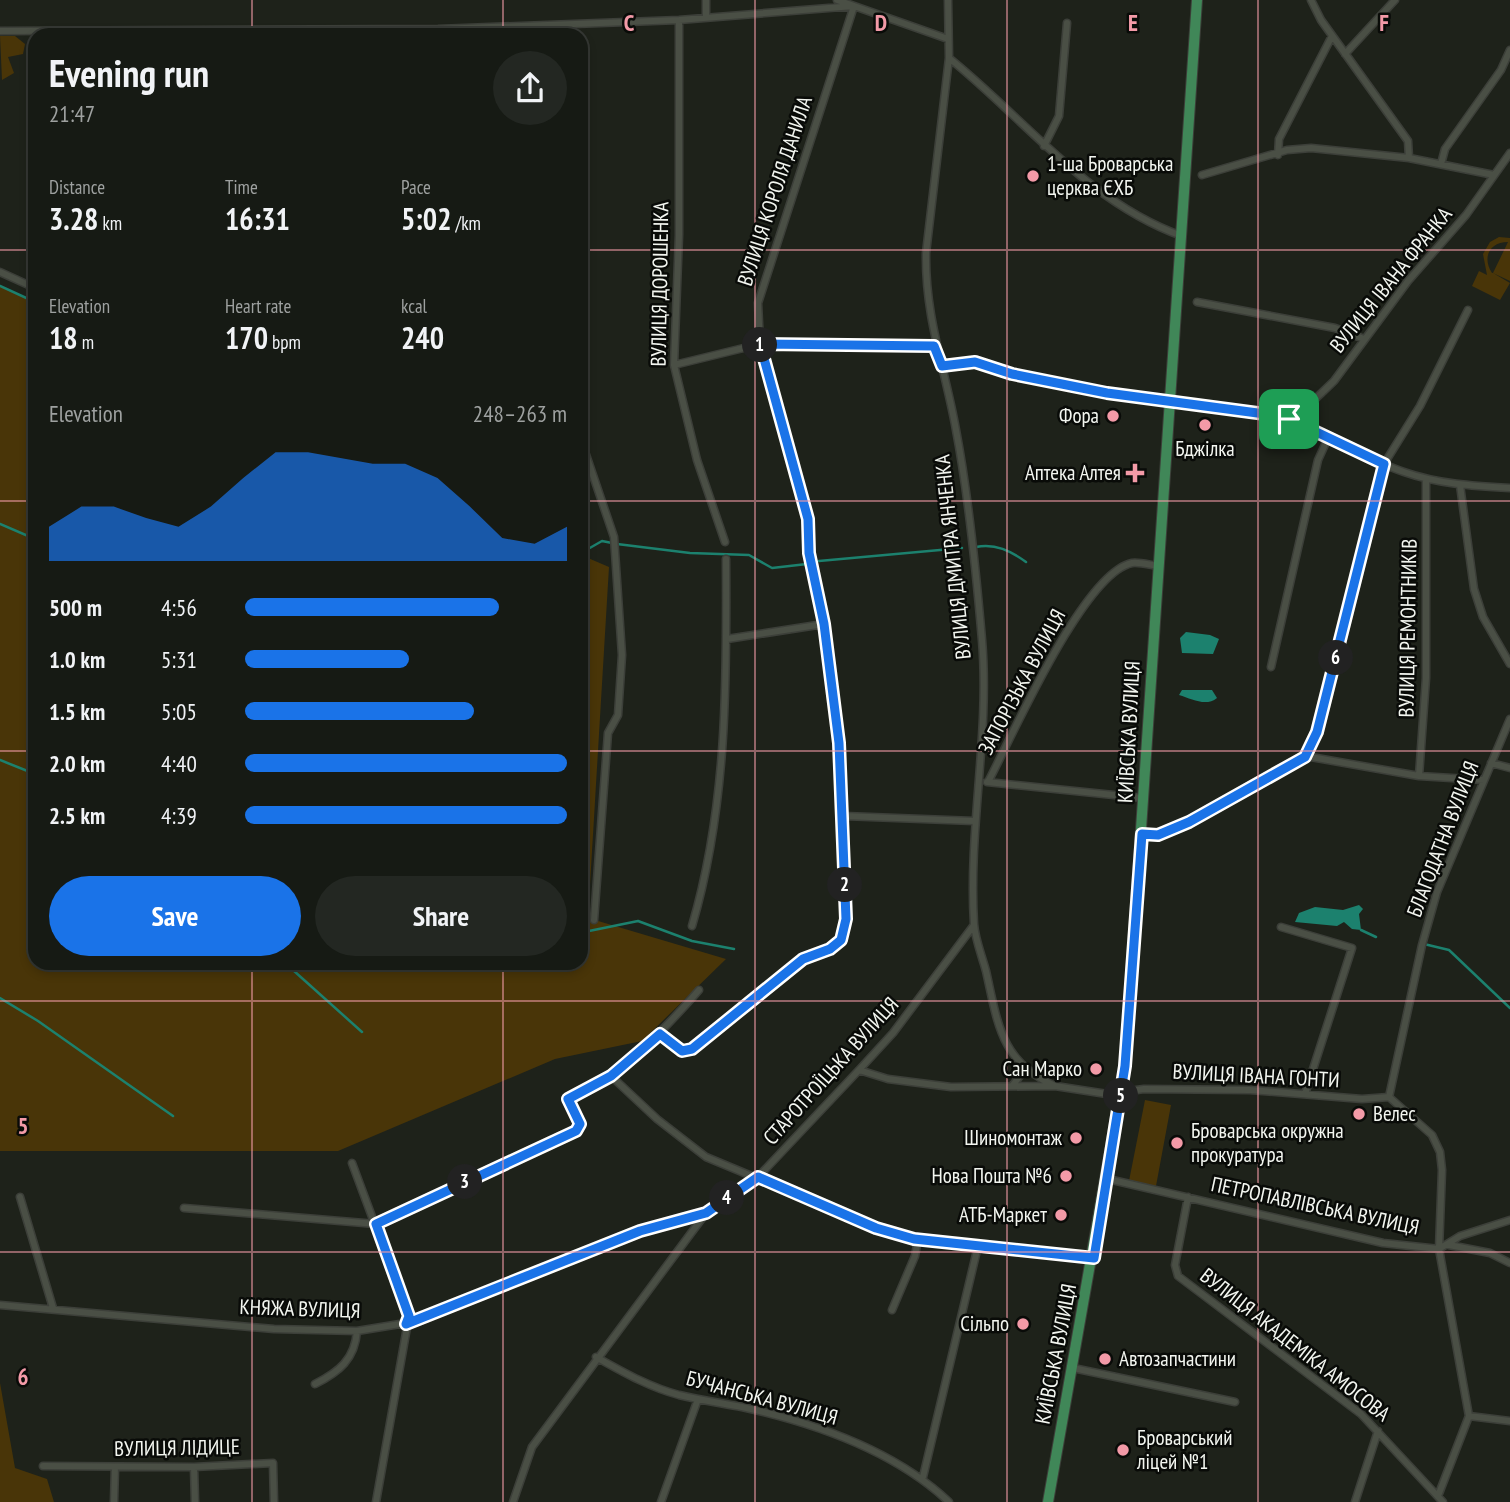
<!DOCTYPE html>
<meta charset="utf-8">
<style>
:root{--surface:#161a14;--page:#232722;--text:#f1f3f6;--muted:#9ea1a0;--line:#353834;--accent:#1a73e8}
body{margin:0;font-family:"PT Sans Narrow",sans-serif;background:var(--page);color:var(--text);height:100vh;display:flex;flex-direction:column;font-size:26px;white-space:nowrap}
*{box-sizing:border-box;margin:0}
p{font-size:23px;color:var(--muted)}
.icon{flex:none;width:38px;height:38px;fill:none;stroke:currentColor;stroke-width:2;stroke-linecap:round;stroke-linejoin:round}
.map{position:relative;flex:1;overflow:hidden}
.panel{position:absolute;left:28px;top:28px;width:560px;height:942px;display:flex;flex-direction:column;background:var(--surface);border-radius:21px;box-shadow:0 4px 10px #0003,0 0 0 2px var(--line)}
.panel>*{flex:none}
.pin{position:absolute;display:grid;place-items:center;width:60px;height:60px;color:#fff;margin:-30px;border-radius:14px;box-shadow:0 4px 10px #0006}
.km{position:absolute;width:35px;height:35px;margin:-18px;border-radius:50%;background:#222;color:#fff;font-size:19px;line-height:35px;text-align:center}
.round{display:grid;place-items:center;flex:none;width:74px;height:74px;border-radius:37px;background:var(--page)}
.head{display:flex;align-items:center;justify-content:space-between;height:119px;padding:0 21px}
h1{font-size:38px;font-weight:600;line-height:52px}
.figures{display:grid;grid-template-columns:repeat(3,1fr);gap:10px;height:119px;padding:7px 21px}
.figures div{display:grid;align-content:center}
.figures b{font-size:30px;font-weight:600}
.figures small{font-size:19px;font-weight:400}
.figures p{font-size:19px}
.chart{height:196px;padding:14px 21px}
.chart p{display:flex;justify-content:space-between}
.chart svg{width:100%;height:126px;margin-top:7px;fill:var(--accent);opacity:.7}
.action{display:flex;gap:14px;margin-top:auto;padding:14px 21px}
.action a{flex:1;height:80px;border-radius:42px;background:var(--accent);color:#fff;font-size:28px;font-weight:600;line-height:80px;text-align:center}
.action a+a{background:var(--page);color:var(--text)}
ul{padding:0 21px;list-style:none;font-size:23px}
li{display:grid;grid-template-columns:112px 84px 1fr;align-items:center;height:52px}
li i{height:18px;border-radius:9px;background:var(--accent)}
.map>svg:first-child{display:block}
.green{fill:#493508;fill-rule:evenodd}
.water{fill:#1c816e}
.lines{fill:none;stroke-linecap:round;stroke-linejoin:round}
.stream{stroke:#1c816e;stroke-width:2.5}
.street-casing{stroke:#3c3f39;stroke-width:9}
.primary-casing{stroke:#3c3f39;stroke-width:12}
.street{stroke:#4a4f45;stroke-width:6}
.primary{stroke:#408758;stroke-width:10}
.route-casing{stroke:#fff;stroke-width:14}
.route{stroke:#1a73e8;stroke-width:9}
.grid{fill:none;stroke:#f39aa7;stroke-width:2;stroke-opacity:0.55}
.poi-dot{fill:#f39aa7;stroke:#090b08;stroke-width:2.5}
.labels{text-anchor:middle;stroke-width:5;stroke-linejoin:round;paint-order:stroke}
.poi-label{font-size:21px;fill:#f3f6f0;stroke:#090b08;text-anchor:end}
.street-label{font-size:21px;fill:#f3f6f0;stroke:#090b08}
.grid-label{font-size:23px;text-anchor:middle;font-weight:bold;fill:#f39aa7;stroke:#090b08;stroke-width:5;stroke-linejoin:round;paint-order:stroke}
</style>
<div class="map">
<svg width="1510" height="1502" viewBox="0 0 1510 1502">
<rect width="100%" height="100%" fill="#1e221a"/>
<!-- green -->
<path class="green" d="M 0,36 L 15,36 L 25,44 L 23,54 L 8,57 L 14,73 L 2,80 Z
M 1499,237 L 1510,238 L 1510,281 L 1493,273 L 1510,283 L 1500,300 L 1472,286 L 1479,271 L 1487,275 L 1483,254 L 1490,242 ZM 1508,242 L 1493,273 L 1492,273 C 1482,258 1489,242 1508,242 Z
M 0,286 L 35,302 L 35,962 L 581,962 L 581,555 L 609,567 L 588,918 L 726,959 L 642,1041 L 555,1059 L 338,1151 L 0,1151 Z
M 1145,1100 L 1171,1105 L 1156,1186 L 1129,1181 Z
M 0,1383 L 15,1468 L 47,1479 L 54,1502 L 0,1502 Z"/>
<!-- water -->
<path class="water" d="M 1186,632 L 1210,635 L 1219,639 L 1213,654 L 1182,653 L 1180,638 Z
M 1182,690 L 1212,690 L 1217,698 C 1206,707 1192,699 1179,695 Z
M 1359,905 L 1363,909 L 1359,914 L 1361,930 L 1352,929 L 1344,922 L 1337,926 L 1295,922 L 1299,913 L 1315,907 L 1343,910 Z"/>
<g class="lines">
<!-- stream -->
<path class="stream" d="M 0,286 L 35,302
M 0,524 L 35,539
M 617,544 L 690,553 L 749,555 L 772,568 L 807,564
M 976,547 C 995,543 1011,551 1026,562
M 581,553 L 602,541 L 612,543
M 819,561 L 962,548
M 0,760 L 35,774
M 581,929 L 589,931 L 638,921 L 692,941 L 734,949
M 1361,930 L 1376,937
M 1424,944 L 1449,950 L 1510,1008
M 284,962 L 362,1032
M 0,998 L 38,1021 L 173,1116"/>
<defs>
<path id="street" d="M 706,0 L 706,17
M 837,0 L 948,39
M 948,0 L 949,58 L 926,253 C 925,318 945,368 956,430 C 969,498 976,570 982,640 C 990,735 968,829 974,924 C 975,939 982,956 986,971 C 998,1024 1000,1061 1055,1086
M 1311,0 L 1321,20 L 1408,141 L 1409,158
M 679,20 L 679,235 L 674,365 L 697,460 L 725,542
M 0,31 L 438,29 L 679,20 L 854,6
M 1345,54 L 1395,0
M 949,58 C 1025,119 1087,202 1182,236
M 1044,146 L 1059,116 L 1067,23
M 1278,155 L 1279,139 L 1332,36
M 1441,164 L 1445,149 L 1501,70 L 1510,50
M 1202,175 L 1287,150 L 1311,148 L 1409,158 L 1494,175
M 0,272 L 35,288
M 1197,302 L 1335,328 L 1364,339
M 674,365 L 760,344 L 934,346
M 942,366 L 975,362 L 1012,374 L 1107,393 L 1265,413 C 1314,425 1356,456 1404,472 C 1438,484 1474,486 1510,488
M 1289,419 L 1310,404 L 1334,381 L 1408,281 L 1466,215 L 1510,153
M 581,440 L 614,537 L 622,655 L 618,715 L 608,733 L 594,920
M 1460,485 L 1474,589 L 1483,617 L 1510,664
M 727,639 L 824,624
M 1271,667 L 1318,460 L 1328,438
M 1305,756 L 1317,732 L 1384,464 L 1420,406 L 1468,310
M 1491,763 L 1510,768
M 1419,776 L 1426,678 L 1426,479
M 987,782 L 1143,798
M 988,782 C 1012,737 1083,573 1132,563 C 1140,562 1150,565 1159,566
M 844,816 L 974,821
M 1142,834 L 1158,835 L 1189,823 L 1305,756 L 1419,776 L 1484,780
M 692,926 C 727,807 727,682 726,559
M 1281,927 L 1352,948 L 1305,1094
M 660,1034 L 682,1051 L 692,1049 L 803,959 L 830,949 L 841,940 L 846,919 L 839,743 L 824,624 L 809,553 L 809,519 L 760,344 L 758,303 L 854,6
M 859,1070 L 888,1079 L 951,1087 L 1055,1086 L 1107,1094 L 1144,1089 L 1250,1090 L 1362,1099 L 1389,1097
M 611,1076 L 657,1119 L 706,1157 L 876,1228 L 914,1239 L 1092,1258
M 1012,1086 L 1020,1076 L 1019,1063
M 1389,1097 L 1432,1135 L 1440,1152 L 1442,1170 L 1439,1249 L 1469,1416 L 1438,1496
M 1389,1097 L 1422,945 L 1437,892 L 1510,719
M 352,1163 L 409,1316 L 376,1502
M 1108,1179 L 1383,1243 L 1439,1249 L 1460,1236 L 1510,1220
M 20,1197 L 53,1308
M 1188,1197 L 1175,1265 L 1178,1276 L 1361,1414 L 1443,1502
M 184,1208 L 376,1224 L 576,1131 L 580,1124 L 568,1099 C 627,1068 656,1039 699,990
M 1449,1245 L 1490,1253 L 1510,1263
M 0,1305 L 274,1329 L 357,1331 L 406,1323 L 640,1231 L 704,1213
M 892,1310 L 915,1256 L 918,1239
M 596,1357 C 623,1372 649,1387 679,1395 C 700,1400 721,1403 742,1407 C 815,1423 895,1451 949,1502
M 1073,1368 L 1235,1402
M 315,1384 C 339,1372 355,1359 357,1331
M 1469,1416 L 1510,1421
M 43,1466 L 194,1467 L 273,1463 L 274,1502
M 194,1467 L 195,1502
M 923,1477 L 978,1246
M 114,1502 L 115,1467
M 513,1502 L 532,1447 L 706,1213 L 758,1177 L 859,1070 L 893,1033 L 974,925
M 661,1502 L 698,1399
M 1355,1502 L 1378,1431"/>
<path id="primary" d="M 1048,1502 L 1125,1066 L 1197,0"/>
</defs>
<!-- street casing -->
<use href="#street" class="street-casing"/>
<!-- primary casing -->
<use href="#primary" class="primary-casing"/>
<!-- street -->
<use href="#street" class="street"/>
<!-- primary -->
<use href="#primary" class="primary"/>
</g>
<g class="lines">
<defs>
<path id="route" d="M 760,344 L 934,346 L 942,366 L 975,362 L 1012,374 L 1107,393 L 1265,414 L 1289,419 L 1384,464 L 1317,732 L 1305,757 L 1189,822 L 1158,835 L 1142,834 L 1125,1066 L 1094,1258 L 914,1239 L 876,1228 L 758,1177 L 706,1213 L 640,1231 L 406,1324 L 409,1316 L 376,1224 L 576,1131 L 580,1124 L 568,1099 L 611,1076 L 660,1034 L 682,1051 L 692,1049 L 803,959 L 830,949 L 841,940 L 846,919 L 839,743 L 824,624 L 809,553 L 808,519 Z"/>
</defs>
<!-- route casing -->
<use href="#route" class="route-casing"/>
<!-- route -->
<use href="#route" class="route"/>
</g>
<!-- grid -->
<path class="grid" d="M 252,0 L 252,35M 503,0 L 503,35M 755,0 L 755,1502M 1007,0 L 1007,1502M 1258,0 L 1258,1502M 0,250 L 35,250M 581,250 L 1510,250M 0,501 L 35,501M 581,501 L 1510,501M 0,751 L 35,751M 581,751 L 1510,751M 252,962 L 252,1502M 503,962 L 503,1502M 0,1001 L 1510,1001M 0,1252 L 1510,1252"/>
<!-- markers -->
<g class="poi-dot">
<circle cx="1033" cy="176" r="7"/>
<circle cx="1113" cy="416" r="7"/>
<circle cx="1205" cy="425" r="7"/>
<path d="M1131.5 462.5h7v7h7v7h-7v7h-7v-7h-7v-7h7z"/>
<circle cx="1096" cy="1069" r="7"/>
<circle cx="1359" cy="1114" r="7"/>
<circle cx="1076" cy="1138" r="7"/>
<circle cx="1177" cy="1143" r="7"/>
<circle cx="1066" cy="1176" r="7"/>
<circle cx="1061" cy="1215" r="7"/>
<circle cx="1023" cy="1324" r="7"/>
<circle cx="1105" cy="1359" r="7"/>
<circle cx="1123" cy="1450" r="7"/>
</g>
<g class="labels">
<!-- poi labels -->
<g class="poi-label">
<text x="1047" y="171" text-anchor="start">1-ша Броварська<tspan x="1047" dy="24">церква ЄХБ</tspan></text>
<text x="1099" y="423">Фора</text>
<text x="1205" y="456" text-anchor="middle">Бджілка</text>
<text x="1121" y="480">Аптека Алтея</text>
<text x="1082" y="1076">Сан Марко</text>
<text x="1373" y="1121" text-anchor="start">Велес</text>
<text x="1191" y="1138" text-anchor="start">Броварська окружна<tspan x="1191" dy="24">прокуратура</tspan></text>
<text x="1062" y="1145">Шиномонтаж</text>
<text x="1052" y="1183">Нова Пошта №6</text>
<text x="1047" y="1222">АТБ-Маркет</text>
<text x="1009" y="1331">Сільпо</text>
<text x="1119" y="1366" text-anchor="start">Автозапчастини</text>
<text x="1137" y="1445" text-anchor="start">Броварський<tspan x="1137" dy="24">ліцей №1</tspan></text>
</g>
<!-- street labels -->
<g class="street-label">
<text transform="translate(775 191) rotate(-72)" y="7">ВУЛИЦЯ КОРОЛЯ ДАНИЛА</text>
<text transform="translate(1391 280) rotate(-51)" y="7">ВУЛИЦЯ ІВАНА ФРАНКА</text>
<text transform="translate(660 284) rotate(-89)" y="7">ВУЛИЦЯ ДОРОШЕНКА</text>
<text transform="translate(953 557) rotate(-96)" y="7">ВУЛИЦЯ ДМИТРА ЯНЧЕНКА</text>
<text transform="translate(1408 628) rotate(-89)" y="7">ВУЛИЦЯ РЕМОНТНИКІВ</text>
<text transform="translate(1022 682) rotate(-62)" y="7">ЗАПОРІЗЬКА ВУЛИЦЯ</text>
<text transform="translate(1129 732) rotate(-87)" y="7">КИЇВСЬКА ВУЛИЦЯ</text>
<text transform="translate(1443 839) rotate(-69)" y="7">БЛАГОДАТНА ВУЛИЦЯ</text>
<text transform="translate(831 1071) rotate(-48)" y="7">СТАРОТРОЇЦЬКА ВУЛИЦЯ</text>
<text transform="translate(1256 1076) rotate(3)" y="7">ВУЛИЦЯ ІВАНА ГОНТИ</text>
<text transform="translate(1315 1206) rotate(12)" y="7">ПЕТРОПАВЛІВСЬКА ВУЛИЦЯ</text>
<text transform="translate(300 1309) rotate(2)" y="7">КНЯЖА ВУЛИЦЯ</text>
<text transform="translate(1295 1345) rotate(38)" y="7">ВУЛИЦЯ АКАДЕМІКА АМОСОВА</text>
<text transform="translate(1056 1354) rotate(-79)" y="7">КИЇВСЬКА ВУЛИЦЯ</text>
<text transform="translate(762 1398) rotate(15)" y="7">БУЧАНСЬКА ВУЛИЦЯ</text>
<text transform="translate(177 1448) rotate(-1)" y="7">ВУЛИЦЯ ЛІДИЦЕ</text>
</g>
</g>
<g class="grid-label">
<text x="629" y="31">C</text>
<text x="881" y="31">D</text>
<text x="1133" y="31">E</text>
<text x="1384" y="31">F</text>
<text x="23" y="1134">5</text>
<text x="23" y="1385">6</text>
</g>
</svg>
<div class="pin" style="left:1289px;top:419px;background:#1e9e55"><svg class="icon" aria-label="arrive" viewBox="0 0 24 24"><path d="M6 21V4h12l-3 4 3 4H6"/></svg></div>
<b class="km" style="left:760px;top:345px">1</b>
<b class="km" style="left:845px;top:885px">2</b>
<b class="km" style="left:465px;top:1182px">3</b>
<b class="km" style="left:727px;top:1198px">4</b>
<b class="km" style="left:1121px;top:1096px">5</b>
<b class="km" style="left:1336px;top:658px">6</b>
<section class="panel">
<div class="head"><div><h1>Evening run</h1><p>21:47</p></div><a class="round"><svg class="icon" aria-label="share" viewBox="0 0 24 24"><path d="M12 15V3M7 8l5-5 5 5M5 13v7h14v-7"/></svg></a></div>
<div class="figures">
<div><p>Distance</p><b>3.28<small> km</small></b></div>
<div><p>Time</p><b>16:31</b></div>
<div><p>Pace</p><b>5:02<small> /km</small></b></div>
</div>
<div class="figures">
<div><p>Elevation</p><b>18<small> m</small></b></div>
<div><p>Heart rate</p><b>170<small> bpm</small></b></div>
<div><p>kcal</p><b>240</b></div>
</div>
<div class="chart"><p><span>Elevation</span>248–263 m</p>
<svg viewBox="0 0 160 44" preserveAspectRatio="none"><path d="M0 44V32L10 25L20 25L30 29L40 32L50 25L60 15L70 6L80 6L90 8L100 10L110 10L120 15L130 25L140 36L150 38L160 32V44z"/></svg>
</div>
<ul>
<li><b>500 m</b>4:56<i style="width:79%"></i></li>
<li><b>1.0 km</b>5:31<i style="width:51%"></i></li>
<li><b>1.5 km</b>5:05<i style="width:71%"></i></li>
<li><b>2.0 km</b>4:40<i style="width:100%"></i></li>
<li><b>2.5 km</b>4:39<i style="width:100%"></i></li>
</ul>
<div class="action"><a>Save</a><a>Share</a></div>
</section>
</div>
